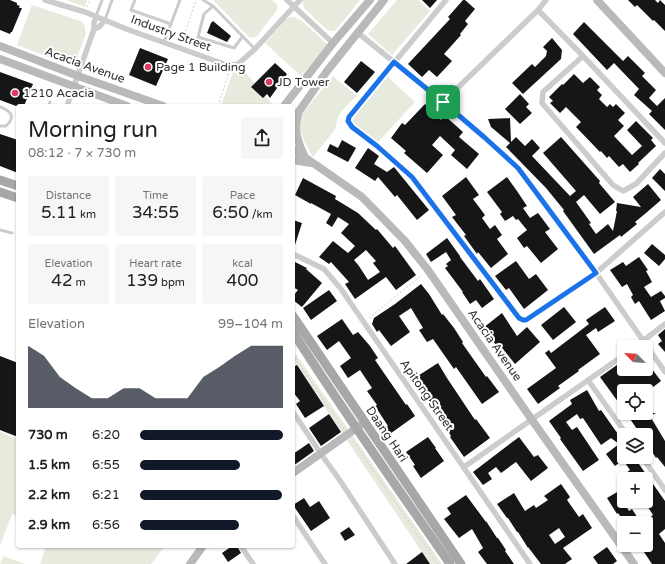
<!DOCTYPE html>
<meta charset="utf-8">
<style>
:root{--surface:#fff;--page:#f6f6f6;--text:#202124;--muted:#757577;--accent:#111827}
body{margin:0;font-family:"Varela Round",sans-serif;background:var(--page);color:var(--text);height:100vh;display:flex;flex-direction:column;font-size:15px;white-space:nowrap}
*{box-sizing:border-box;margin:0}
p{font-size:13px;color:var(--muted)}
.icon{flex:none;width:22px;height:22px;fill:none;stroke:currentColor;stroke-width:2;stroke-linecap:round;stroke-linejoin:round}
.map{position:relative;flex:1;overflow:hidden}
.drawer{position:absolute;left:16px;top:104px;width:279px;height:444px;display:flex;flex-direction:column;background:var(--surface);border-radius:4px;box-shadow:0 1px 3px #0004}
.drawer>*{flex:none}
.needle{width:26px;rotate:294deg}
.fabs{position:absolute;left:617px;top:340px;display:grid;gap:8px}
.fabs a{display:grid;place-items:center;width:36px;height:36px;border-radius:4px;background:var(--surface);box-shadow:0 1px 3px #0004;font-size:20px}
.pin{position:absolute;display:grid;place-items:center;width:34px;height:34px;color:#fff;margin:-17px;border-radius:8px;box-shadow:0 2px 6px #0006}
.round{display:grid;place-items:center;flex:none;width:42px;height:42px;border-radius:4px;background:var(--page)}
.overview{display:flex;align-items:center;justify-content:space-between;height:68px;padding:0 12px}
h1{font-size:22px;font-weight:600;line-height:30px}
.figures{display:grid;grid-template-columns:repeat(3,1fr);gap:6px;height:68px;padding:4px 12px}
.figures div{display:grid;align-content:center;border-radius:4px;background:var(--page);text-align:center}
.figures b{font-size:17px;font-weight:600}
.figures small{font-size:11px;font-weight:400}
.figures p{font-size:11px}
.chart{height:112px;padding:8px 12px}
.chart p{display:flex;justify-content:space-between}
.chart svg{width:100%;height:72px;margin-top:4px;fill:var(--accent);opacity:.7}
ul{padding:0 12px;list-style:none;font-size:13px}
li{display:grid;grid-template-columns:64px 48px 1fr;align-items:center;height:30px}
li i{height:10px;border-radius:5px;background:var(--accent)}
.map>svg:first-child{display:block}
.green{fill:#e7ebdd}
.building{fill:#161616;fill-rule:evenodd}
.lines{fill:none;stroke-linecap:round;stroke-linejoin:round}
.path{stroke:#ccc;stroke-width:1;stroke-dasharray:2 2;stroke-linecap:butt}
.lane{stroke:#ccc;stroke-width:3}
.street{stroke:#ccc;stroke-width:5.5}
.secondary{stroke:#b9b9b9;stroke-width:8}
.primary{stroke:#a7a7a7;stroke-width:9}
.route-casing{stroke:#fff;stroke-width:8}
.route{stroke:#1a73e8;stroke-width:5}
.poi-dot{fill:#dd3964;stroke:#fff;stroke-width:1.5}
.labels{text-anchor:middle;stroke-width:4;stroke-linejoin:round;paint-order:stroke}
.street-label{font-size:12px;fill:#2f2f2f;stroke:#fff}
.poi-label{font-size:12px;fill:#2f2f2f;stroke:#fff;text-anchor:start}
</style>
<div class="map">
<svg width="665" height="564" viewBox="0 0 665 564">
<rect width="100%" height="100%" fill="#fff"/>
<!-- green -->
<path class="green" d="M 66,0 L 87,0 L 85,7 Z
M 213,0 L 272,0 L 277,4 L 277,10 L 257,36 L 253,38 L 249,37 Z
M 303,0 L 360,0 L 336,30 L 332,31 L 327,30 L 304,8 L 303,4 Z
M 397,0 L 418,0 L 430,11 L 392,55 L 368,34 Z
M 32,5 L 80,21 L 84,24 L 86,34 L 76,60 L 73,63 L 69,64 L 64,63 L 17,45 Z
M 290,17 L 294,17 L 301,20 L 327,44 L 301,76 L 265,43 L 286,19 Z
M 241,67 L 273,105 L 272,106 L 221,106 L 234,69 Z
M 333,76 L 357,96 C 346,106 338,112 336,126 L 336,128 L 313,157 L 304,141 L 299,125 L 303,113 Z
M 388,77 L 415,102 L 377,143 L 352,121 L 359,111 Z
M 293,350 L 442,564 L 430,564 L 293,360 Z
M 0,432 L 18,439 L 18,517 L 12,514 L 0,546 Z
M 46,546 L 165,546 L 151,564 L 40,564 Z
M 3,556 L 25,564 L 0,564 Z"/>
<!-- building -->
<path class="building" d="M 0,0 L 10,0 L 17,3 L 17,5 L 20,6 L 19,8 L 22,8 L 12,32 L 11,32 L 10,34 L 0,30 Z
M 422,0 L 437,0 L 430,8 Z
M 463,0 L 465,0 L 475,9 L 465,21 L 468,24 L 460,34 L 461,35 L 444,54 L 452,61 L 437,77 L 429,70 L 422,77 L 408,64 L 450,19 L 448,17 Z
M 628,0 L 655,0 L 658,3 L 660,0 L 665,5 L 665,31 L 654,20 L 653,21 L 637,5 L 635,7 Z
M 213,21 L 231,36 L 227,42 L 207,33 L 211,23 Z
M 584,22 L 623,61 L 628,56 L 645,73 L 642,76 L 656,90 L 649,98 L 657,106 L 665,98 L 665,130 L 649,114 L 652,111 L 634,95 L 639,89 L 614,63 L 607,70 L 573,34 Z
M 552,38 L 562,50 L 561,59 L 523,94 L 512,83 L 532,64 L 535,67 L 546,56 L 547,51 L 543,47 Z
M 140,48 L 168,59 L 156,86 L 129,75 Z
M 361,61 L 375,72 L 357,93 L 344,82 Z
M 275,63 L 287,74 L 270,98 L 267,94 L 263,98 L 251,87 Z
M 0,72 L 33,84 L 24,106 L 16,106 L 0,100 Z
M 574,74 L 583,83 L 590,77 L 600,87 L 597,90 L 602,95 L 599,99 L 607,107 L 610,104 L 613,107 L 616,104 L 625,113 L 618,120 L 624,126 L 614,136 L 632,155 L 642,146 L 627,130 L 636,121 L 653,138 L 651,140 L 656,146 L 638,163 L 639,164 L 630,172 L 623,164 L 619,167 L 609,156 L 607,158 L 601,151 L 600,152 L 576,127 L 581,122 L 566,107 L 560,113 L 550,103 L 553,101 L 549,97 L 562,84 L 563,85 Z
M 520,94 L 529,104 L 526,107 L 532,113 L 520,124 L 505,109 Z
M 425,104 L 441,120 L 444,115 L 463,132 L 459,137 L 479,154 L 467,169 L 451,155 L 455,150 L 440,136 L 432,145 L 443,155 L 427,173 L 404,153 L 406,151 L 391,138 L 402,123 L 405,125 Z
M 510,118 L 511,142 L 516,137 L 525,146 L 532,139 L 540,148 L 532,156 L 570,196 L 576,191 L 543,153 L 561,137 L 600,181 L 599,183 L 615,202 L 600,214 L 584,195 L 576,202 L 591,223 L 589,224 L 596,234 L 608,224 L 613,231 L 617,211 L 616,211 L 617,203 L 641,207 L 633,197 L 648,184 L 661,200 L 646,213 L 635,222 L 637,224 L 621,237 L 620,235 L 594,254 L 563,211 L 564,210 L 546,188 L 506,147 L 510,143 L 491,127 L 488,119 Z
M 0,134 L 18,140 L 18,173 L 0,166 Z
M 342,140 L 356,148 L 348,162 L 327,151 L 330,144 L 338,148 Z
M 368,148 L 379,156 L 374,164 L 387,172 L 394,167 L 429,210 L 417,220 L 397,195 L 395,197 L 378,177 L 375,181 L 355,168 Z
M 660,169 L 665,174 L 665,191 L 652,178 Z
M 466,177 L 479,195 L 473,199 L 485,215 L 482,218 L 490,229 L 495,225 L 502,235 L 497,239 L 508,254 L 491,268 L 478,252 L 477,254 L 464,236 L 466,235 L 452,217 L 456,215 L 442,196 Z
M 507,177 L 517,191 L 527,206 L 523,208 L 530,218 L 538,213 L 550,229 L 545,232 L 558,249 L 541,263 L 527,246 L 524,248 L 517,238 L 527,230 L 518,219 L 516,220 L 513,216 L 505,221 L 500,214 L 502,212 L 487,192 Z
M 303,178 L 336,196 L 335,199 L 358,213 L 376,230 L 377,229 L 393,248 L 395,246 L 416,275 L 396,290 L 386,277 L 355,299 L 345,284 L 349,282 L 331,262 L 329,264 L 319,257 L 333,241 L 348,253 L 355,246 L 341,233 L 349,224 L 338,217 L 332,227 L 326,223 L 331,214 L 311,203 L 311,204 L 295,195 ZM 366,250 L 376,261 L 373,263 L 380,272 L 368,280 L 359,266 L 354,260 Z
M 293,220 L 302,223 L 294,248 L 293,248 Z
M 447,238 L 460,256 L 460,257 L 478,281 L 480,279 L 494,299 L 482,308 L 476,300 L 470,304 L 462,292 L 463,292 L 445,268 L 448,266 L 446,264 L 451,260 L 446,252 L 431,262 L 426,254 Z
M 652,244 L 665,255 L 665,259 L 659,266 L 644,253 Z
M 639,257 L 648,270 L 646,271 L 652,282 L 644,287 L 651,297 L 661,291 L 665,296 L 665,298 L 660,301 L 665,311 L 651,320 L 639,301 L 635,304 L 631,297 L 633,295 L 627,284 L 622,287 L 610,270 L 623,262 L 626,266 Z
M 293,261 L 307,268 L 306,269 L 322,283 L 302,307 L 293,300 L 293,296 L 298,290 L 293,287 Z
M 516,261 L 529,279 L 536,274 L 548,290 L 524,309 L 509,288 L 506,290 L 495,276 Z
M 421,284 L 429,294 L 442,315 L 443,314 L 454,328 L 463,342 L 462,343 L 486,377 L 487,376 L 499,392 L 482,404 L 456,367 L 454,369 L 433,339 L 427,342 L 419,330 L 423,328 L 411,308 L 399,316 L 410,332 L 391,346 L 379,330 L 377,332 L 372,324 L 374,318 L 395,304 Z
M 329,290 L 337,301 L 311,320 L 303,308 Z
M 564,307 L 576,322 L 553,340 L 541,325 Z
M 605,307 L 615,321 L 598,332 L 596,328 L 586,335 L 600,354 L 578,370 L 579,371 L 558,386 L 560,388 L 538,404 L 527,389 L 556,368 L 545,353 L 549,350 L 551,353 L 589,324 L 586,320 Z
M 502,313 L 517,336 L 527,327 L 540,342 L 515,364 L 498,343 L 496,345 L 483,328 Z
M 342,319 L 353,335 L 358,332 L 370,346 L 378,358 L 375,360 L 406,405 L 407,404 L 415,416 L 387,436 L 383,429 L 388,426 L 375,406 L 377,405 L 367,391 L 372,388 L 360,370 L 348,378 L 340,366 L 351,358 L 339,341 L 327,350 L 317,336 Z
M 665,329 L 665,352 L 658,344 L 662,341 L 658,335 Z
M 0,356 L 18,363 L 18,437 L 0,430 Z
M 624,360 L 624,369 L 652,369 L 661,381 L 648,391 L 624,391 L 624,410 L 600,377 Z
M 438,363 L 447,378 L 475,420 L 476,419 L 490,438 L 464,457 L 450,437 L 451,436 L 437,413 L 424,393 L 423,393 L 413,379 Z
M 297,365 L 324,406 L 305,418 L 296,404 L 300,401 L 293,392 L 293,367 Z
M 587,390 L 599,411 L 601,410 L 620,437 L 620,438 L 623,442 L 624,441 L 624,457 L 634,457 L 665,501 L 665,529 L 659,534 L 665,543 L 665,564 L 652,564 L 642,549 L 644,548 L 642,545 L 646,545 L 646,520 L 653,515 L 644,501 L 646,501 L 646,479 L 618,479 L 630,470 L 623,460 L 615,466 L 606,454 L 619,444 L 611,438 L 601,445 L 583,418 L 580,419 L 577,414 L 566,422 L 572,430 L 577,427 L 599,460 L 583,471 L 560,439 L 561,438 L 549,421 L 572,404 L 570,400 Z
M 646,403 L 652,413 L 656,413 L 650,416 L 665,441 L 665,467 L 657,457 L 656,458 L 646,442 L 646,435 L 641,435 L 626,413 L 646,413 Z
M 329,414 L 341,432 L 321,446 L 309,428 Z
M 428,437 L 436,448 L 435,448 L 444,461 L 421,478 L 413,466 L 415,465 L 406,452 Z
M 519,437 L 534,457 L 538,455 L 548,468 L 531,481 L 516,462 L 501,473 L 496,467 L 488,473 L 492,479 L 483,485 L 473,472 Z
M 309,443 L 314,451 L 293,466 L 293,454 Z
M 561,484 L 570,497 L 567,500 L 579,517 L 583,514 L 592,528 L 563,548 L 572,559 L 565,564 L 541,564 L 528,547 L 528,548 L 518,532 L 517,532 L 508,518 L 507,518 L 497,504 L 514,493 L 525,511 L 534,505 L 536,508 L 548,500 L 544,496 ZM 559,528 L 565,537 L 555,544 L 549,535 Z
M 624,488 L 624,498 L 622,499 L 629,511 L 632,509 L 641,523 L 625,523 L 618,513 L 617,514 L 607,498 Z
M 466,495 L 486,522 L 486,521 L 497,538 L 498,538 L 506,550 L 505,551 L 514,564 L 487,564 L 478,552 L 483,548 L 472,529 L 459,538 L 444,519 L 451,514 L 447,508 Z
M 304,498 L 310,507 L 319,501 L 330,518 L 311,531 L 293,505 Z
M 349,527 L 355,535 L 345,541 L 340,533 Z
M 232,546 L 237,546 L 241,553 L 228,562 L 222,553 Z
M 607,547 L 617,561 L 613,564 L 598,564 L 593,557 Z
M 422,552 L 430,564 L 406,564 Z"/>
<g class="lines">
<!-- path -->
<path class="path" d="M 87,7 L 90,0
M 182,42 L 196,0
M 218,106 L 229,72
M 369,318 L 422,275
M 293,355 L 344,429
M 353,441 L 438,564"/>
<!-- lane -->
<path class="lane" d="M 135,0 L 131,10 L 171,24
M 203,0 L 213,6 L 255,49
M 213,6 L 204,14 L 198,37 L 234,48 L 243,36
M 96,16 L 102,0
M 105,20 L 112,0
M 164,42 L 180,0
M 49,106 L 50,102
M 0,107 C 11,111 16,117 6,126 L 0,126
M 0,230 L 12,233"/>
<!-- street -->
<path class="street" d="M 45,0 L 85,12 L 129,30 L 227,65 L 231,65 L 238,64 L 255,49 L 300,0
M 287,0 L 333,43
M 446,0 L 349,117 L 348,121 L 352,127 L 377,147 L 412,177 L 519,318 L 523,320 L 526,320 L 596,273 L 665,212
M 538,10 L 583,56 L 665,143
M 94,29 L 99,27 L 105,20
M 357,32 L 443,102 L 484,137 L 517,168 L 596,273 L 665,372
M 583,56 L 543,92 L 542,103 L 613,185 L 623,191 L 636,184 L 665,153
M 443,102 L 538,10 L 546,0
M 67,106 L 94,29 L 94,23 L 96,16
M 293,254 L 324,269 L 341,289 L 530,564
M 635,347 L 665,324
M 588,380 L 627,435
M 293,412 L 321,454 L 339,479 L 395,564
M 642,457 L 665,490
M 464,467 L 624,355
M 293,516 L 325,564
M 241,546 L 253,564"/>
<!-- secondary -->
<path class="secondary" d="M 597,0 L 665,73
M 0,46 L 78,76 L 163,106
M 0,59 L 127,106
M 284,106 L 333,43 L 370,0
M 298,115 C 293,129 298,143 304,155
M 293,120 L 327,71 L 384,0
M 293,149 L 362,197 L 405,241 L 428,270 L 532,420 L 634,564
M 293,160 L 311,163
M 293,473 L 365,422
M 190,564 L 203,546"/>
<!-- primary -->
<path class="primary" d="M 0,180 L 18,186
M 0,192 L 18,198
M 293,316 L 461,564
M 293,332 C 343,411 397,487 450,564"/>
</g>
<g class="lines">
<defs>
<path id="route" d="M 394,62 L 443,102 L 484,137 L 518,168 L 596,273 L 526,320 L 523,320 L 519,318 L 412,177 L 377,146 L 352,127 L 348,121 L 349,117 Z"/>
</defs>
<!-- route casing -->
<use href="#route" class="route-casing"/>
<!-- route -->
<use href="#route" class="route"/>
</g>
<!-- markers -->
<g class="poi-dot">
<circle cx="148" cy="67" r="4"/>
<circle cx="269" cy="82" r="4"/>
<circle cx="15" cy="93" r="4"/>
</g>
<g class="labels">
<!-- street labels -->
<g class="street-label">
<text transform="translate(171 33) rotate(20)" y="4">Industry Street</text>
<text transform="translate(85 65) rotate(20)" y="4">Acacia Avenue</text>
<text transform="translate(495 345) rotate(55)" y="4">Acacia Avenue</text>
<text transform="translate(427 395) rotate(55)" y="4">Apitong Street</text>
<text transform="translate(387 434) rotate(56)" y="4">Daang Hari</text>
</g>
<!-- poi labels -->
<g class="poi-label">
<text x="156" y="71">Page 1 Building</text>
<text x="277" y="86">JD Tower</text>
<text x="23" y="97">1210 Acacia</text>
</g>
</g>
</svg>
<div class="fabs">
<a><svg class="needle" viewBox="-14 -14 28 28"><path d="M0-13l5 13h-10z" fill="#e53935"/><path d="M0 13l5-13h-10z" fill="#757577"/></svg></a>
<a><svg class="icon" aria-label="locate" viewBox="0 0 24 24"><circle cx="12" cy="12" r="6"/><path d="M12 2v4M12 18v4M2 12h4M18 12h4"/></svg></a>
<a><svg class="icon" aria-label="layers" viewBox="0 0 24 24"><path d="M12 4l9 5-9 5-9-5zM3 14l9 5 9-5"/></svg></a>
<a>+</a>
<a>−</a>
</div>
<div class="pin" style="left:443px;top:102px;background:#1e9e55"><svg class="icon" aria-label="arrive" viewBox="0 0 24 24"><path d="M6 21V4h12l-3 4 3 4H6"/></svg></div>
<section class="drawer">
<div class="overview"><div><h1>Morning run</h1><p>08:12 · 7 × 730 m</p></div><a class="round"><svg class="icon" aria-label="share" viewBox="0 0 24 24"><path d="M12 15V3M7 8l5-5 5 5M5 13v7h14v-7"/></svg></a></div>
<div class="figures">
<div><p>Distance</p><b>5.11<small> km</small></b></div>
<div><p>Time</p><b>34:55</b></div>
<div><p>Pace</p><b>6:50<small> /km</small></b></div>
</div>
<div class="figures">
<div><p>Elevation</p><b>42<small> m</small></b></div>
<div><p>Heart rate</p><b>139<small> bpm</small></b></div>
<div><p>kcal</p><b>400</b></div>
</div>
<div class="chart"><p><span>Elevation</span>99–104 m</p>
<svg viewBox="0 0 160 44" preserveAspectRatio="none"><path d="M0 44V6L10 12L20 25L30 32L40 38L50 38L60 32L70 32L80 38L90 38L100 38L110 25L120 19L130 12L140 6L150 6L160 6V44z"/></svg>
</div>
<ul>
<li><b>730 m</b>6:20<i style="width:100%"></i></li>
<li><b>1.5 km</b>6:55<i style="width:70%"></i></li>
<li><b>2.2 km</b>6:21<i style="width:99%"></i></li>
<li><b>2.9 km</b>6:56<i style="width:69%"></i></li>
</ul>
</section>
</div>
